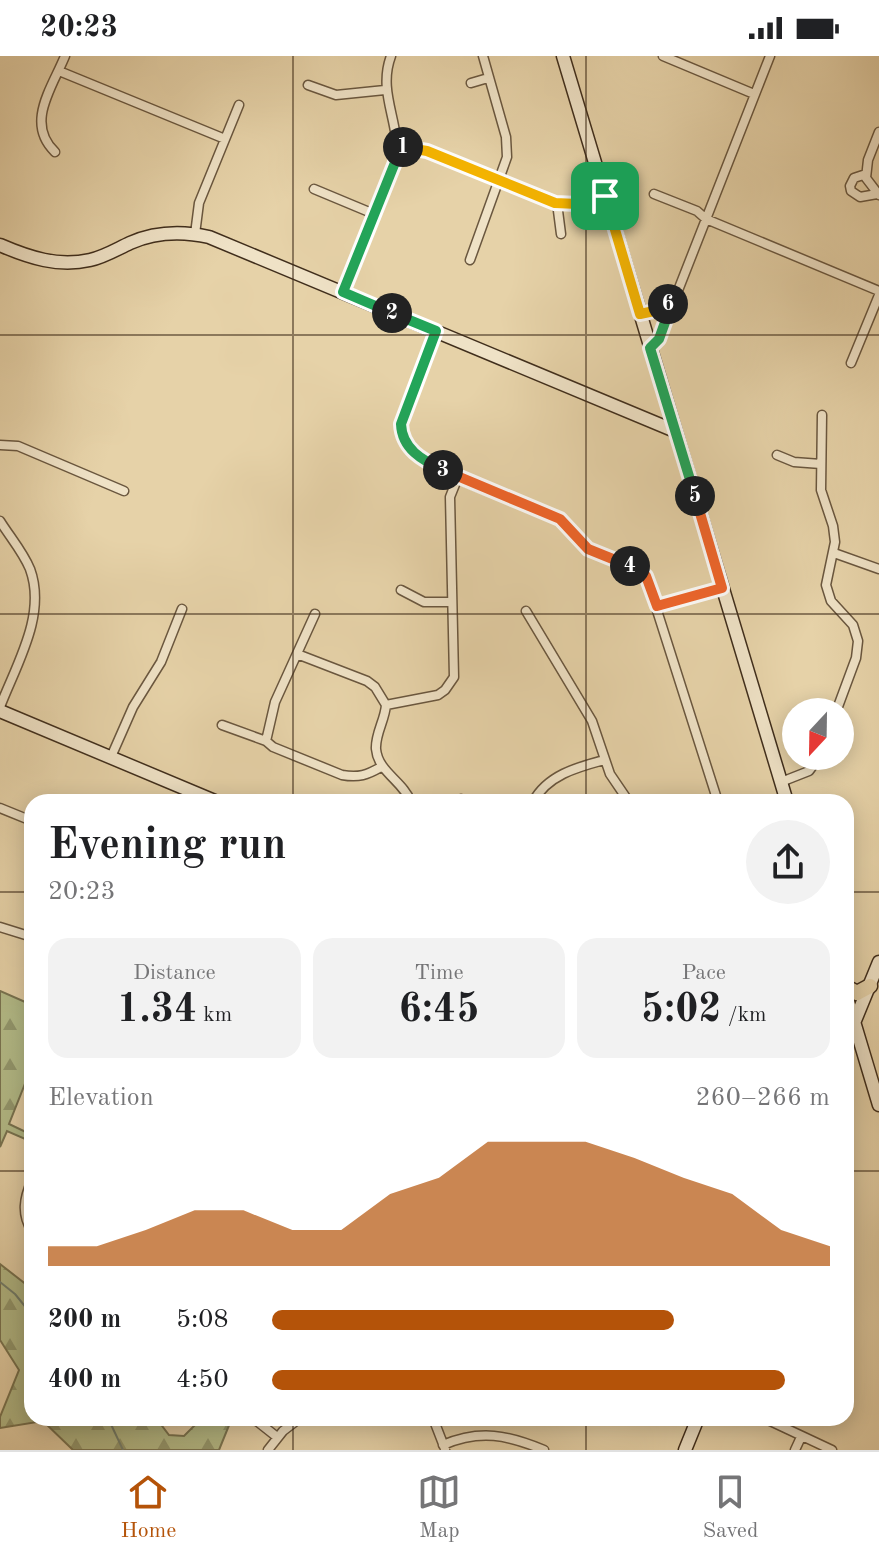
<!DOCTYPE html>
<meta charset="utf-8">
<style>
:root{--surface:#fff;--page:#f2f2f2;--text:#202124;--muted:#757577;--line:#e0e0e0;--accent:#b45309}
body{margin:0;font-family:"Old Standard TT",serif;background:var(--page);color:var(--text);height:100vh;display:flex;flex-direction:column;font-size:30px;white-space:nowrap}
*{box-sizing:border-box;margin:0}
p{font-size:26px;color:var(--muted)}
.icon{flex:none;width:44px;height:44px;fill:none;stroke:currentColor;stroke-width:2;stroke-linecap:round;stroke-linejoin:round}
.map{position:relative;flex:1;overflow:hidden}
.details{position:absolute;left:24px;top:738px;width:830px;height:632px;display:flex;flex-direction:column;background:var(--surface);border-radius:24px;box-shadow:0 4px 20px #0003}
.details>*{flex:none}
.needle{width:52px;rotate:202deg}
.controls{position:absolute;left:782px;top:642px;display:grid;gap:16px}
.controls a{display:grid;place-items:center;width:72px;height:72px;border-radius:50%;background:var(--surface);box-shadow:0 4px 20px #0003;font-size:40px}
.pin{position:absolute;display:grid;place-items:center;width:68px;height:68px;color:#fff;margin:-34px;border-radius:16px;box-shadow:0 4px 12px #0006}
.km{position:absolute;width:40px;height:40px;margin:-20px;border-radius:50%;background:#222;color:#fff;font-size:22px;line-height:40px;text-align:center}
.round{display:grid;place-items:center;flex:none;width:84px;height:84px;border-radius:42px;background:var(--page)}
.head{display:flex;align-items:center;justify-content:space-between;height:136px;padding:0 24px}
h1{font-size:44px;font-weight:700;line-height:60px}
.metrics{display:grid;grid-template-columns:repeat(3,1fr);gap:12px;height:136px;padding:8px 24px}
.metrics div{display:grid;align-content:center;border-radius:20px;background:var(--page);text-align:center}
.metrics b{font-size:40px;font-weight:700}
.metrics small{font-size:22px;font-weight:400}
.metrics p{font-size:22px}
.chart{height:224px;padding:16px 24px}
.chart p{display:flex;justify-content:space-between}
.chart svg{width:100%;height:144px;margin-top:8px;fill:var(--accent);opacity:.7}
ul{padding:0 24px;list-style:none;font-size:26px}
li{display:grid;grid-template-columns:128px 96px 1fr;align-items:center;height:60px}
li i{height:20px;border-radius:10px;background:var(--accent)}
.status{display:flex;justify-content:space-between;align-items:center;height:56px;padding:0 40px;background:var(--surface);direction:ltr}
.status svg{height:22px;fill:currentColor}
.tab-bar{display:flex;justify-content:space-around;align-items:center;height:112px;border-top:2px solid var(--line);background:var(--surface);font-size:22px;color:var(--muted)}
.tab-bar a{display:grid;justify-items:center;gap:4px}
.tab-bar .on{color:var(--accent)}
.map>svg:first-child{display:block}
.forest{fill:url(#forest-firs);stroke:#7a7552;stroke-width:2}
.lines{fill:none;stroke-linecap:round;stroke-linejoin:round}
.stream{stroke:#748170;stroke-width:2}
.street-casing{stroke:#6a573f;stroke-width:11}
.secondary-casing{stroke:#402e1c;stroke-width:15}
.primary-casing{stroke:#402e1c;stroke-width:17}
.street{stroke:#efe2c6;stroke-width:8}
.secondary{stroke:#efe2c6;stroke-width:12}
.primary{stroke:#e6d2a8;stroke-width:14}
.split-1-casing{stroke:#fff;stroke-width:16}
.split-2-casing{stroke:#fff;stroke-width:16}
.split-3-casing{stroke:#fff;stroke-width:16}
.split-4-casing{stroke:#fff;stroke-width:16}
.split-5-casing{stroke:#fff;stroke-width:16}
.split-6-casing{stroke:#fff;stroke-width:16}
.split-7-casing{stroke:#fff;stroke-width:16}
.split-1{stroke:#f5b400;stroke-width:10}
.split-2{stroke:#22a559;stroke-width:10}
.split-3{stroke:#22a559;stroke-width:10}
.split-4{stroke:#f0652b;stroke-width:10}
.split-5{stroke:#f0652b;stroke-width:10}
.split-6{stroke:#22a559;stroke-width:10}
.split-7{stroke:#f5b400;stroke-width:10}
.grid{fill:none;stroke:#402e1c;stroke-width:2;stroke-opacity:0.55}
</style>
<div class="status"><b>20:23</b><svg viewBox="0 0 49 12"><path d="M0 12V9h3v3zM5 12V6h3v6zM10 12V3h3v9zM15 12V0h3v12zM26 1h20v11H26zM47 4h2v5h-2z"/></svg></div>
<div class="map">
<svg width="879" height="1394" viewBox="0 0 879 1394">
<defs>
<pattern id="forest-firs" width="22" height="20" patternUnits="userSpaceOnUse" patternTransform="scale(2)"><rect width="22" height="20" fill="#b4bc89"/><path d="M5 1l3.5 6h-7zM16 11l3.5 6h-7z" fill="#94996f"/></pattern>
</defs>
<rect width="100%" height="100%" fill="#e6d2a8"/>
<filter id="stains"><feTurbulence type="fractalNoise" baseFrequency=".0025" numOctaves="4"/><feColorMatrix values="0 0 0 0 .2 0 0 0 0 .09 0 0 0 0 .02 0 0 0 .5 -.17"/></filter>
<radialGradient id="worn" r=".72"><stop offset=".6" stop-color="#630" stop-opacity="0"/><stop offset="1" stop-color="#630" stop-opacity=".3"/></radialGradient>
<!-- forest -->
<path class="forest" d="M 0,935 L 32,949 L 32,1010 L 9,1068 L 32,1079 L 32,1086 L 7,1075 L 0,1091 Z
M 0,1208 L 32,1233 L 32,1362 L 156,1362 L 169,1379 L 184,1380 L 202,1362 L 232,1362 L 219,1394 L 73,1394 L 43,1365 L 0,1372 L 0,1361 L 19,1314 L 0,1284 Z"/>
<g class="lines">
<!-- stream -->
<path class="stream" d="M 0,1226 L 15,1238 L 32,1259
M 108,1362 L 123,1394"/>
<defs>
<path id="street" d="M 663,0 L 754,38
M 59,15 L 225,83
M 471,27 L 488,22
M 308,29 L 336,39 L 385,34
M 879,76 L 868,104 L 866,122 L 879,139
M 398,90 L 427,95 L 555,147 L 578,148 L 605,140
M 55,96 C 25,67 52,32 65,0
M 866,118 L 854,122 L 850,130 L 851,135 L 860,141 L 877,138
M 314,133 L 374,158
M 654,138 L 697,155 L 706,163 L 879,235
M 557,147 L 561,178
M 195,178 L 199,147 L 239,49
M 470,204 L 507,101 L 506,81 L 483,0
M 343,236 L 396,104 C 401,67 377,37 391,0
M 436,275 L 403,360 C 401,370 400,380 407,389 C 430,420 519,444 556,461 C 570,468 573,483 585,491 C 604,503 629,505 646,520 L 718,746
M 650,292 L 659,283 L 770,0
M 851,307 L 879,239
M 822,359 L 821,434 L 833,470 L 835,486 L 826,529 L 831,545 L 853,569 L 858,585 L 856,602 L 836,656
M 0,389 L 18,390 L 124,435
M 777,399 L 794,406 L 821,408
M 0,465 C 10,481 23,496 30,513 C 47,559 16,609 0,651
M 834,497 L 879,513
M 401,534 L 424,546 L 451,546
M 657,550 L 722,532
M 526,555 L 592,665 L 610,718 L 629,746
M 297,598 L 367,625 L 375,631 L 386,649
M 386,649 L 438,639 L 445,634 L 454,621 L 450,441 L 458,421
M 386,649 C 385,664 375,678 376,693 C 378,716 403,725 411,746
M 222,669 L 266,685 L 273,691 L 342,719 C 359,722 367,719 381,711
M 266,685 L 275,646 L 315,558
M 111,701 L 133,651 L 161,606 L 182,553
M 781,726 L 809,715 L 820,700
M 461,743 L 468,746
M 533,746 C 547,719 578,711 604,704
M 0,752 L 32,765
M 0,871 L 32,881
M 32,1124 C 24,1142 21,1158 32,1175
M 253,1362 L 277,1381
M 433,1362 L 445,1393
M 768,1364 L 832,1394
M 443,1389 C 480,1373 508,1379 544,1394
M 268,1394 L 283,1375 L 300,1362
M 795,1394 L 801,1381"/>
<path id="secondary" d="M 563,0 L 787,746
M 0,189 C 30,202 58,211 90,204 C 104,201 117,193 130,187 C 155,176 182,175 209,181 L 675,375
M 640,258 L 659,254 L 673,244
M 0,655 L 217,746
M 846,939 L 879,1049
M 854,967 L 879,906
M 685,1394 L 698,1362"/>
<path id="primary" d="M 846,931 L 857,937 L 870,930"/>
</defs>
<!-- street casing -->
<use href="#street" class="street-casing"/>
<!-- secondary casing -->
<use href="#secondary" class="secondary-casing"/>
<!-- primary casing -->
<use href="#primary" class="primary-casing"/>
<!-- street -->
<use href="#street" class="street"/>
<!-- secondary -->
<use href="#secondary" class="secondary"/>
<!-- primary -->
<use href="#primary" class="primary"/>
</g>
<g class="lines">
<defs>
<path id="split-1" d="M 403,91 L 427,95 L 555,147 L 578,148 L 605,140"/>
<path id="split-2" d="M 392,257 L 343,236 L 396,104 L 398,90 L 403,91"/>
<path id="split-3" d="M 392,257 L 436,275 L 401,368 C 402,393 422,404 443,414"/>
<path id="split-4" d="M 443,414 L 560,463 L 588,493 L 630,510"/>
<path id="split-5" d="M 630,510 L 646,520 L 657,550 L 722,532 L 695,440"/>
<path id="split-6" d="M 668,248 L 673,244 L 659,283 L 650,292 L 695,440"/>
<path id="split-7" d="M 605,140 L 640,258 L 659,254 L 668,248"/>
</defs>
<!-- split-1 casing -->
<use href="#split-1" class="split-1-casing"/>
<!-- split-2 casing -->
<use href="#split-2" class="split-2-casing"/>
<!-- split-3 casing -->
<use href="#split-3" class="split-3-casing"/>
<!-- split-4 casing -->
<use href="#split-4" class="split-4-casing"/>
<!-- split-5 casing -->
<use href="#split-5" class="split-5-casing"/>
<!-- split-6 casing -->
<use href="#split-6" class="split-6-casing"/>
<!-- split-7 casing -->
<use href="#split-7" class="split-7-casing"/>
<!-- split-1 -->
<use href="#split-1" class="split-1"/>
<!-- split-2 -->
<use href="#split-2" class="split-2"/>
<!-- split-3 -->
<use href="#split-3" class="split-3"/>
<!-- split-4 -->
<use href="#split-4" class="split-4"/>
<!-- split-5 -->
<use href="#split-5" class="split-5"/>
<!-- split-6 -->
<use href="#split-6" class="split-6"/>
<!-- split-7 -->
<use href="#split-7" class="split-7"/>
</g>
<!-- grid -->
<path class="grid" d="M 293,0 L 293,746M 586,0 L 586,746M 0,279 L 879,279M 0,558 L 879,558M 0,836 L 32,836M 846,836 L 879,836M 0,1115 L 32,1115M 846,1115 L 879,1115M 293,1362 L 293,1394M 586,1362 L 586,1394"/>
<rect width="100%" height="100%" filter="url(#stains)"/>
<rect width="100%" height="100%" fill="url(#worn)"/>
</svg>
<div class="controls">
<a><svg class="needle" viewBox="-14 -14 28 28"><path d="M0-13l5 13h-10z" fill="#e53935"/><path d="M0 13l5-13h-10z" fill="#757577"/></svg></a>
</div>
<div class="pin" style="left:605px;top:140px;background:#1e9e55"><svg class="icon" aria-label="arrive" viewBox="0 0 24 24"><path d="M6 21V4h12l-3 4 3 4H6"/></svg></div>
<b class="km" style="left:403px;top:91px">1</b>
<b class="km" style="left:392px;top:257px">2</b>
<b class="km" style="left:443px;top:414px">3</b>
<b class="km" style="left:630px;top:510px">4</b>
<b class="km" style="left:695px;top:440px">5</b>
<b class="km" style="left:668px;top:248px">6</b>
<section class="details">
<div class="head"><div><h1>Evening run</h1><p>20:23</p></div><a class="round"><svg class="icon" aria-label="share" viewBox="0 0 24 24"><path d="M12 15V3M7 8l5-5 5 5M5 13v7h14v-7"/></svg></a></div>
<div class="metrics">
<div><p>Distance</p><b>1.34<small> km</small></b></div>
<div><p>Time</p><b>6:45</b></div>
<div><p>Pace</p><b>5:02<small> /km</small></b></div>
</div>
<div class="chart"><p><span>Elevation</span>260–266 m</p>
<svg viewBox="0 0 160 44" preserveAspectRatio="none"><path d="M0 44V38L10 38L20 33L30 27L40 27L50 33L60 33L70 22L80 17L90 6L100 6L110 6L120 11L130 17L140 22L150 33L160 38V44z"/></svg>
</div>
<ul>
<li><b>200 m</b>5:08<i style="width:72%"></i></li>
<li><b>400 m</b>4:50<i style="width:92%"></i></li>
</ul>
</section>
</div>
<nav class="tab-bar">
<a class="on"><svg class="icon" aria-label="home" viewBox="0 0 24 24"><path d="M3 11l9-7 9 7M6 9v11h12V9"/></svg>Home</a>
<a><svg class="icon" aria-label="map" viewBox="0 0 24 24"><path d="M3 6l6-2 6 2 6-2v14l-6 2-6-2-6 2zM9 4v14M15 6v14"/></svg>Map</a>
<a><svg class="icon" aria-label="saved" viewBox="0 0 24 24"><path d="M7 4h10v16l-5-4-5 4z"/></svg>Saved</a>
</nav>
